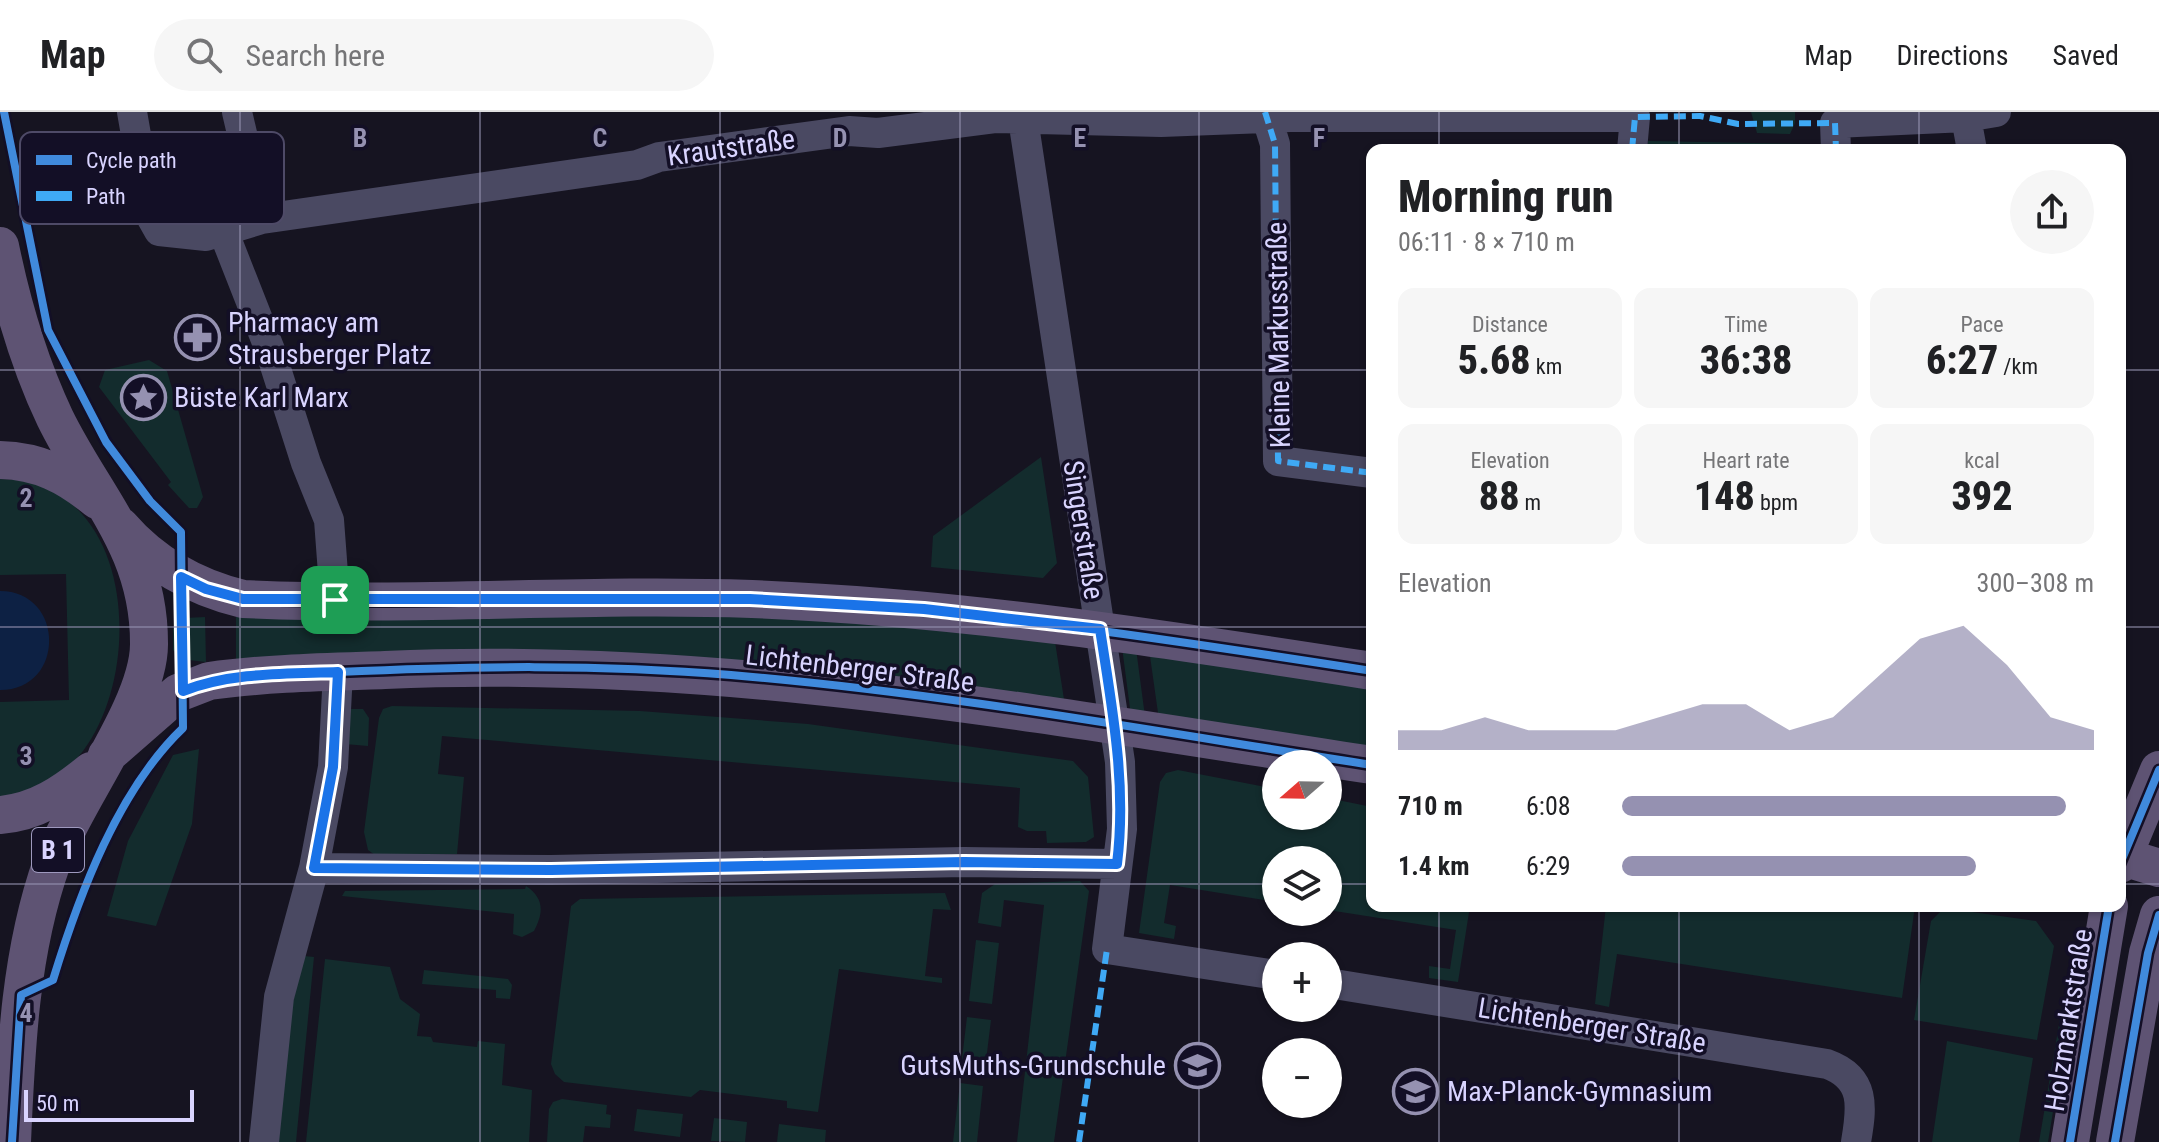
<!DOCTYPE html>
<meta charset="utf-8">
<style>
:root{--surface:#fff;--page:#f6f6f6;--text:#202124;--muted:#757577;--line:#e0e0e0;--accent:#9591b1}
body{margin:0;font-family:"Roboto Condensed",sans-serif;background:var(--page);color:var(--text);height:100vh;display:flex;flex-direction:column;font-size:30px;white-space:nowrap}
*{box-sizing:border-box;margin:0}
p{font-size:26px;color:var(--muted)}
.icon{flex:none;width:44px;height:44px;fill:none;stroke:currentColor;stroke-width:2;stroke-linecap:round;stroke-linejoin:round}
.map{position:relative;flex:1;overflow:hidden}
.sheet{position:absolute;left:1366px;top:32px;width:760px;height:768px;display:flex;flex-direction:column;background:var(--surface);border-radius:16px;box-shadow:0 2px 6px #0004}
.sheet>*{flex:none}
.needle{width:52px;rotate:250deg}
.tools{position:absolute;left:1262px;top:638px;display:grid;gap:16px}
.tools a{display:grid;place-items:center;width:80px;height:80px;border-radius:50%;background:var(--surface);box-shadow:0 2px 6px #0004;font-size:40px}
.scale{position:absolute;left:24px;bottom:20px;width:170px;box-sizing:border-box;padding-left:8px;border:4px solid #d9d4ff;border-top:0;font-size:22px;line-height:28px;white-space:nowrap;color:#d9d4ff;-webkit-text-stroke:6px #130f26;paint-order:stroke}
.pin{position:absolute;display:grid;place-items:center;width:68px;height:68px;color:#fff;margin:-34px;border-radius:16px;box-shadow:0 4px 12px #0006}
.round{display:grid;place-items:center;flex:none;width:84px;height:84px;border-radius:42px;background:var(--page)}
.head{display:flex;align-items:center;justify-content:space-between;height:136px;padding:0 32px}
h1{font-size:44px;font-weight:800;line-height:60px}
.figures{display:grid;grid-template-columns:repeat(3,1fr);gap:12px;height:136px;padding:8px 32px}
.figures div{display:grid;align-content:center;border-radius:16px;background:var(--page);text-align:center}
.figures b{font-size:40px;font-weight:800}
.figures small{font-size:22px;font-weight:400}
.figures p{font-size:22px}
.chart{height:224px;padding:16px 32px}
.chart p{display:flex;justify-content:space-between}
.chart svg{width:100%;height:144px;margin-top:8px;fill:var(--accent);opacity:.7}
ul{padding:0 32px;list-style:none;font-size:26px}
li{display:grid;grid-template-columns:128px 96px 1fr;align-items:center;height:60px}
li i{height:20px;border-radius:10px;background:var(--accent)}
header{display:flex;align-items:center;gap:48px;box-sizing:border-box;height:112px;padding:0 40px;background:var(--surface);border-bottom:2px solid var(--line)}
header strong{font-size:38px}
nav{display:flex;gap:44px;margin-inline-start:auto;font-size:28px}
.search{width:560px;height:72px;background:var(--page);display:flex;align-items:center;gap:20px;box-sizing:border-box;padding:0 28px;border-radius:44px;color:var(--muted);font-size:30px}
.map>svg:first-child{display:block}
.green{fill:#132c2d}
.water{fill:#0d2144}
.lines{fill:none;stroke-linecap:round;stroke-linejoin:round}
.minor{stroke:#4a4962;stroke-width:30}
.major{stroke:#5e5373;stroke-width:38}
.quiet{stroke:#3fa9f5;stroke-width:6;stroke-dasharray:12 6;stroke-linecap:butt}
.cycleway-casing{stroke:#130f26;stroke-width:13}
.cycleway{stroke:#408adc;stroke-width:8}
.route-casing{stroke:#fff;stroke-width:16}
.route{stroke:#1a73e8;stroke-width:10}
.grid{fill:none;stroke:#9591b1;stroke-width:2;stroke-opacity:0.55}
.labels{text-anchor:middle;stroke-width:7;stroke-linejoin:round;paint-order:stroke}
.shield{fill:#130f26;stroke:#9e99be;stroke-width:2}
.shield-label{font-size:26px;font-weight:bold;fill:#d9d4ff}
.street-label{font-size:28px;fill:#d9d4ff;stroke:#130f26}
.poi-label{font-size:28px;fill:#d9d4ff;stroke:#130f26;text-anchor:start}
.key{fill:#130f26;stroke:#4e4a67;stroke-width:2}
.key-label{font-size:22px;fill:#d9d4ff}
.grid-label{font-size:26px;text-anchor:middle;font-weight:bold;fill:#9591b1;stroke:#130f26;stroke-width:7;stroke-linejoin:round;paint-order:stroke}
</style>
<header>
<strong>Map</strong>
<div class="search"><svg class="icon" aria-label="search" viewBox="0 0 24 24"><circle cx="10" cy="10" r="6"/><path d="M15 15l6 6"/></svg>Search here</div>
<nav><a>Map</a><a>Directions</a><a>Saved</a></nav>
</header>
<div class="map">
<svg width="2159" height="1030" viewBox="0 0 2159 1030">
<rect width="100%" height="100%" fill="#161421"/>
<!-- green -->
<path class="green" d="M 1751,0 L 1795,0 L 1795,11 L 1790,22 L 1757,21 Z
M 1648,29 L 1812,32 L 1813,38 L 1646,38 Z
M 149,248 L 167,259 L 203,385 L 197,396 L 189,396 L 168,373 L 171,370 L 99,275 L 105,258 Z
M 1041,345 L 1057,451 L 1043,466 L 931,455 L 933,424 Z
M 0,367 C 133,367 146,555 83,639 C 74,650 61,666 47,672 C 33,679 15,682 0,686 L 0,590 L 69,588 L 66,462 L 0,463 Z
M 566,493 L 1053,517 L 1066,600 L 236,550 L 236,505 Z
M 205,505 L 206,550 L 180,547 L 173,538 L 173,517 L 185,506 Z
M 1135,529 L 1146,612 L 1131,604 L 1122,535 Z
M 1148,530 L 1372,566 L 1372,648 L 1160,615 Z
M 392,594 L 640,599 L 808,612 L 1073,649 L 1088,665 L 1094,725 L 1086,730 L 1047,731 L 1046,719 L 1027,719 L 1018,715 L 1020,676 L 442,624 L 438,662 L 464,665 L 457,742 L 375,743 L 368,738 L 364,720 L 379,606 L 383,597 Z
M 347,597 L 363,597 L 369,606 L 368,634 L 345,632 Z
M 199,637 L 192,712 L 156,814 L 107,804 L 128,729 L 173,643 Z
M 1178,658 L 1276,677 L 1276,704 L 1328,704 L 1328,686 L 1372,695 L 1372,794 L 1470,794 L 1458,870 L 1429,866 L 1429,854 L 1450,857 L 1456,818 L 1328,798 L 1328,748 L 1276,748 L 1276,790 L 1170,773 L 1164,811 L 1176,814 L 1174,827 L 1139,821 L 1160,670 L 1166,661 Z
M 1080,769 L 1089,779 L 1054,1030 L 1017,1030 L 1044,793 L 1004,788 L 1001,815 L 978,811 L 982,781 L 995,772 Z
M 526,774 C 544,786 544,800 534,819 L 522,825 L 513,822 L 514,802 L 342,784 L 345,779 L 525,777 Z
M 945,781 L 951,798 L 933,797 L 925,864 L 942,866 L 942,871 L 839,857 L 818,1000 L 787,996 L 787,989 L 700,978 L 691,985 L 564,970 L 555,962 L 551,952 L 571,794 L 580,787 Z
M 1606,794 L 1915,794 L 1902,886 L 1617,842 L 1609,895 L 1595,892 Z
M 1944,796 L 2036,809 L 2054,834 L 2037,928 L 1914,908 L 1931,809 Z
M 976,828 L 999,831 L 992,892 L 969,889 Z
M 2073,830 L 2081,831 L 2048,1030 L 2039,1030 Z
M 304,844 L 314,845 L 296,1030 L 276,1030 L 287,914 Z
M 325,847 L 390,855 L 400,887 L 420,902 L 417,924 L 431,925 L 433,930 L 477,935 L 478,929 L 505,932 L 502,973 L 532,978 L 529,1030 L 306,1030 Z
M 424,858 L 508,867 L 512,873 L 510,887 L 496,886 L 496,878 L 422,872 Z
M 967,905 L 991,908 L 985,957 L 961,955 Z
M 1947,929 L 2033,946 L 2019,1030 L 1932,1030 Z
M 960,971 L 983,974 L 977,1030 L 953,1030 Z
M 562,987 L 607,993 L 606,1002 L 611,1003 L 610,1016 L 585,1014 L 583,1030 L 547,1030 L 549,997 L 553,990 Z
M 637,997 L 683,1002 L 680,1025 L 634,1019 Z
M 714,1006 L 747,1010 L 745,1030 L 711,1029 Z
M 779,1012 L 826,1018 L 825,1030 L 777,1030 Z"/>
<!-- water -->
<path class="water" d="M 0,479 C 65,479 66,578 0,578 Z"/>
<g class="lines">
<!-- minor -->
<path class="minor" d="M 132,0 L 150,103 L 159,119 L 206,124 L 262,107 L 637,53 L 659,45 L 849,19 L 878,21 L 995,6 L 1161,10 L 1290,5 L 1635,5 L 1632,38
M 237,0 L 262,107
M 1022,0 L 1120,650 L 1122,717 L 1107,837 L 1276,863
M 1265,0 L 1275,32 L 1278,349 L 1372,361
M 1965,0 L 1972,38
M 1836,38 L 1835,11 L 1966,5 L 1996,0
M 224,121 L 270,238 L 306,351 L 329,408 L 335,488
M 314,756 L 551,758 L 964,750 L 1117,752
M 1328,871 L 1827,952 C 1866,966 1862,995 1856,1030
M 264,1030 L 279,885 L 314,756 L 333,655 L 338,560"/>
<!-- major -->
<path class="major" d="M 0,134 C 12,193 29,251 55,306 C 94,386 149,435 149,531 C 150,592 75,688 52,750 C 20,840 16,936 12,1030
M 0,348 C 39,349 67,363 97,388
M 120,414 C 153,452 193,475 243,487 C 412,495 583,481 752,487 C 961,495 1166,527 1372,559
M 107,643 L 178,581 L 209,569 C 267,561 326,560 385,558 C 718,543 1044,603 1372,653
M 0,703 C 37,700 64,681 91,659
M 2120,744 L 2159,756
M 2120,752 L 2159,658
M 2070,1030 L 2109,794
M 2115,1030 L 2148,841 L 2159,803"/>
<!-- quiet -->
<path class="quiet" d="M 1265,0 L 1275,32 L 1278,349 L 1372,361
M 1632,38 L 1635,5 L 1700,4 L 1738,12 L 1835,11 L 1836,38
M 1079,1030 L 1107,837"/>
<defs>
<path id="cycleway" d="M 4,0 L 48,218 L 106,330 L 150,389 L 181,420 L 183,616 C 118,678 79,783 53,868 L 21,883 L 12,1030
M 243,487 C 412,495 583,481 752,487 C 961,495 1166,527 1372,559
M 338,560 C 469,554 600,552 731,563 C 946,581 1159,620 1372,653
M 2120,752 L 2159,658
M 2070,1030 L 2109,794
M 2115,1030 L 2148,841 L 2159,803"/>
</defs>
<!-- cycleway casing -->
<use href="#cycleway" class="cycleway-casing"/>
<!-- cycleway -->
<use href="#cycleway" class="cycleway"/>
</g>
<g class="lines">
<defs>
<path id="route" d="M 181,465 L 206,477 L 243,487 L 750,487 L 924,497 L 1100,517 C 1112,596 1127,672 1117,752 L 964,750 L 551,758 L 314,756 L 333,655 L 338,560 C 286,562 232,560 183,579 Z"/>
</defs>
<!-- route casing -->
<use href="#route" class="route-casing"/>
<!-- route -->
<use href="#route" class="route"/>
</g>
<!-- grid -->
<path class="grid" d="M 240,0 L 240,1030M 480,0 L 480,1030M 720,0 L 720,1030M 960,0 L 960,1030M 1199,0 L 1199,1030M 1439,0 L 1439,38M 1679,0 L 1679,38M 1919,0 L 1919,38M 0,258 L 1372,258M 2120,258 L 2159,258M 0,515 L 1372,515M 2120,515 L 2159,515M 0,772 L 1276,772M 1328,772 L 1372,772M 2120,772 L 2159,772M 1439,794 L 1439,1030M 1679,794 L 1679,1030M 1919,794 L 1919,1030"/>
<!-- icons -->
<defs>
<symbol id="pharmacy-ring" viewBox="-11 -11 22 22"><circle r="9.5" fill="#130f26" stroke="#9591b1" stroke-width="1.5"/><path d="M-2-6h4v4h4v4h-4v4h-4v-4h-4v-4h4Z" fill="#9591b1"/></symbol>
<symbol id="sight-ring" viewBox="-11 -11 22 22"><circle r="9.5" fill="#130f26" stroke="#9591b1" stroke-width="1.5"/><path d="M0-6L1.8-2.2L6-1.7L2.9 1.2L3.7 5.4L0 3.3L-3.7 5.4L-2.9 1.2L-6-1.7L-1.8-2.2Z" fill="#9591b1"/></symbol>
<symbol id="school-ring" viewBox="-11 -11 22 22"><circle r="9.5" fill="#130f26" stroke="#9591b1" stroke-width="1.5"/><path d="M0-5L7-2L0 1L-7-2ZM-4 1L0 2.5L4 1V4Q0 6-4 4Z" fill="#9591b1"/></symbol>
</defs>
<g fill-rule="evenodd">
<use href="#pharmacy-ring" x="172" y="200" width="51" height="51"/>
<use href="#sight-ring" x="118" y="260" width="51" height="51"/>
<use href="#school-ring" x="1172" y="928" width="51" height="51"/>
<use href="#school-ring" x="1390" y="954" width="51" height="51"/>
</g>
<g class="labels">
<!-- shield labels -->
<rect class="shield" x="32" y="716" width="52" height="44" rx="6"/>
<g class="shield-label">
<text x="58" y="747">B 1</text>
</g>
<!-- street labels -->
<g class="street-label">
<text transform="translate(731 35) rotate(-8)" y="10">Krautstraße</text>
<text transform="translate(1278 223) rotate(-91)" y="10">Kleine Markusstraße</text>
<text transform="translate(1084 418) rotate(81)" y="10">Singerstraße</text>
<text transform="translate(860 556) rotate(7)" y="10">Lichtenberger Straße</text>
<text transform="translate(2068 908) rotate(-81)" y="10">Holzmarktstraße</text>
<text transform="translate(1592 913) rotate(9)" y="10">Lichtenberger Straße</text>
</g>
<!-- poi labels -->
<g class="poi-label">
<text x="228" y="220">Pharmacy am<tspan x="228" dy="32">Strausberger Platz</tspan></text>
<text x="174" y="295">Büste Karl Marx</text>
<text x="1166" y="963" text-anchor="end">GutsMuths-Grundschule</text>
<text x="1447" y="989">Max-Planck-Gymnasium</text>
</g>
</g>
<!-- legend -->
<rect x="20" y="20" width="264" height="92" rx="12" class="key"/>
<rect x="36" y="43" width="36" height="10" fill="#408adc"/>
<rect x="36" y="79" width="36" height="10" fill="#3fa9f5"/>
<g class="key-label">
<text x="86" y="56">Cycle path</text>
<text x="86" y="92">Path</text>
</g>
<g class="grid-label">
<text x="360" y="35">B</text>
<text x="600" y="35">C</text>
<text x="840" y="35">D</text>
<text x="1080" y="35">E</text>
<text x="1319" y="35">F</text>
<text x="26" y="395">2</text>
<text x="26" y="653">3</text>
<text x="26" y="910">4</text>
</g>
</svg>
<div class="tools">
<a><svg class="needle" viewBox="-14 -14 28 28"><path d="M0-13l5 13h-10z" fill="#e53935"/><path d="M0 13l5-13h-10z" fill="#757577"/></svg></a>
<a><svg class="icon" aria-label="layers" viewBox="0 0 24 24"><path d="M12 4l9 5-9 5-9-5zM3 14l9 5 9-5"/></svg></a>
<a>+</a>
<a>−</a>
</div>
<div class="scale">50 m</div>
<div class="pin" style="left:335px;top:488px;background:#1e9e55"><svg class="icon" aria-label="arrive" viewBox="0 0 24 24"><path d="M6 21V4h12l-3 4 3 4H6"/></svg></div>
<section class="sheet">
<div class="head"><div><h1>Morning run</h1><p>06:11 · 8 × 710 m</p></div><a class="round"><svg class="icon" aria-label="share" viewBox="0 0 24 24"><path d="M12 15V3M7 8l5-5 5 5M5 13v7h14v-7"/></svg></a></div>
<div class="figures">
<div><p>Distance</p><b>5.68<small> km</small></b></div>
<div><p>Time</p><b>36:38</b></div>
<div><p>Pace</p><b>6:27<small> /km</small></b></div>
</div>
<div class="figures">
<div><p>Elevation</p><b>88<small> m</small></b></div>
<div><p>Heart rate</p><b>148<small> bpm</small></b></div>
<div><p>kcal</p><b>392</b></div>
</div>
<div class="chart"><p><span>Elevation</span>300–308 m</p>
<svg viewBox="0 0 160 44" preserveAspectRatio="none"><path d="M0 44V38L10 38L20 34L30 38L40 38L50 38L60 34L70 30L80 30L90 38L100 34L110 22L120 10L130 6L140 18L150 34L160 38V44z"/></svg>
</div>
<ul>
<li><b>710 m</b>6:08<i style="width:94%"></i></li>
<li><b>1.4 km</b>6:29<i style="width:75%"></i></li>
</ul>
</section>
</div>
